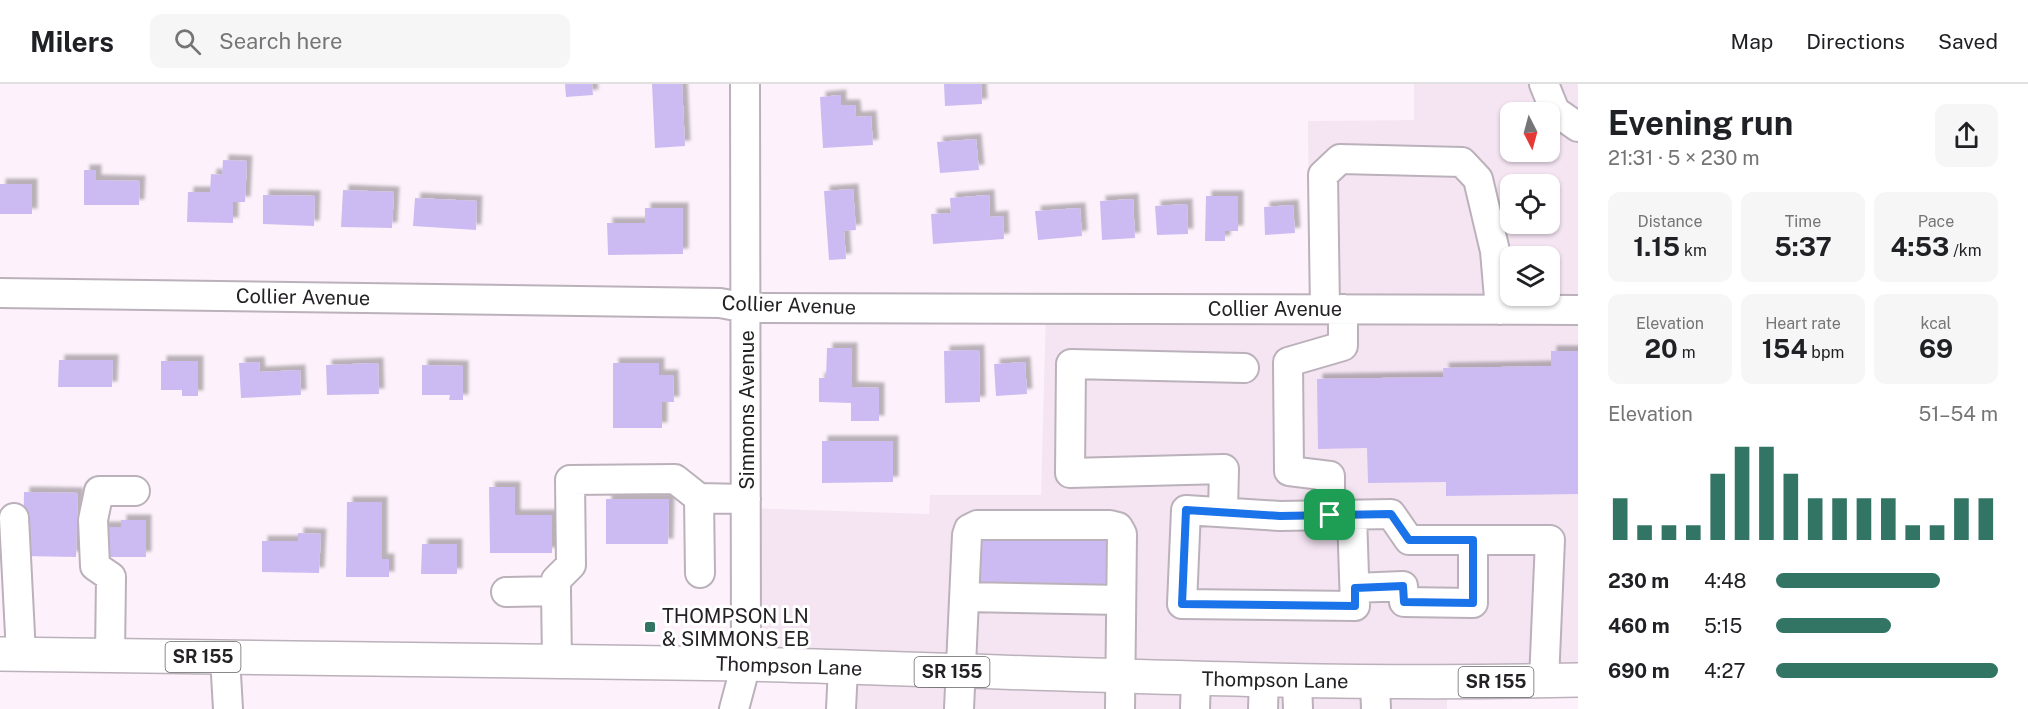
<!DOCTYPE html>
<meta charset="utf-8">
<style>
:root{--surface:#fff;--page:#f6f6f6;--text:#202124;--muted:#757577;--line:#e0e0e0;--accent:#337565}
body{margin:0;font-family:"Public Sans",sans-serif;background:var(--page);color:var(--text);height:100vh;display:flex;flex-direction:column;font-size:22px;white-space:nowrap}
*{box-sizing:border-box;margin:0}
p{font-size:20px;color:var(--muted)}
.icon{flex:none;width:33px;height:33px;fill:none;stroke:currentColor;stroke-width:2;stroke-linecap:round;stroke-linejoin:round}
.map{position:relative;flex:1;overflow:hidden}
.sheet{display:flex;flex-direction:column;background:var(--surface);width:450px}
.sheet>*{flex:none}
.needle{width:39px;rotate:174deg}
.tools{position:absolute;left:1500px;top:18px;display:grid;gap:12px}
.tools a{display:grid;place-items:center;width:60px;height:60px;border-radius:12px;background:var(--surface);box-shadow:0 2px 4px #0004;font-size:30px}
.pin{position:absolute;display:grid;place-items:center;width:51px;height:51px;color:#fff;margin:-26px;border-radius:12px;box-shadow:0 3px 9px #0006}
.round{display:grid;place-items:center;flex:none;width:63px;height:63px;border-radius:12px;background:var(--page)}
.overview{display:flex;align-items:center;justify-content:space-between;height:102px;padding:0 30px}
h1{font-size:33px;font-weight:700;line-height:45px}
.metrics{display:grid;grid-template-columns:repeat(3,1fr);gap:9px;height:102px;padding:6px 30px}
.metrics div{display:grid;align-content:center;border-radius:12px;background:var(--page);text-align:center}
.metrics b{font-size:26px;font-weight:700}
.metrics small{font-size:16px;font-weight:400}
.metrics p{font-size:16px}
.chart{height:168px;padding:12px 30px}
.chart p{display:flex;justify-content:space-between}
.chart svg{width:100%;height:108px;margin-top:6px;stroke:var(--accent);stroke-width:6}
ul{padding:0 30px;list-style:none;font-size:20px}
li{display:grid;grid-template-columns:96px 72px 1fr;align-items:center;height:45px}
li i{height:15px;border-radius:8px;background:var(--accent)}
header{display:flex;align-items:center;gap:36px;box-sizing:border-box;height:84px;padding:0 30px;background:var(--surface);border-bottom:2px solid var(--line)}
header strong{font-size:28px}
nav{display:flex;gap:33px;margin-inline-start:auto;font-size:21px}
.search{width:420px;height:54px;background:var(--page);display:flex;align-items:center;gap:15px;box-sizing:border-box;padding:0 21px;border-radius:12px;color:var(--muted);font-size:22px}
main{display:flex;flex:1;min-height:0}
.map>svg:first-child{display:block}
.built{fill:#f5e5f3;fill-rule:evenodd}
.building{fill:#ccbbf2;filter:url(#shadow)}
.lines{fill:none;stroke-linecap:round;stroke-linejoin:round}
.minor-casing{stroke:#bbb1ba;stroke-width:32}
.major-casing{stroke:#bbb1ba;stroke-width:36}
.minor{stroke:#fff;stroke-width:28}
.major{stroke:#fff;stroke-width:33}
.route-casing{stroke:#fff;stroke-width:12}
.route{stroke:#1a73e8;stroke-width:8}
.poi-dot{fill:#337565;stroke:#fff;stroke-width:2}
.labels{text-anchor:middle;stroke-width:6;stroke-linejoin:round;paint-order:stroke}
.shield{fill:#fff;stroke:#666466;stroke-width:1.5}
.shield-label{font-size:18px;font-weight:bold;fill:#252225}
.street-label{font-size:20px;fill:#252225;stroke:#fff}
.poi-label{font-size:20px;fill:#252225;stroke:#fff;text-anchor:start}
</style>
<header>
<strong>Milers</strong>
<div class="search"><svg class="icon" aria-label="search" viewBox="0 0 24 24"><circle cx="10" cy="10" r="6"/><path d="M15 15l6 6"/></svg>Search here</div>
<nav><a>Map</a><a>Directions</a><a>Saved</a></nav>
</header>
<main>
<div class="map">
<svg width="1578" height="625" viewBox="0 0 1578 625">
<defs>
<filter id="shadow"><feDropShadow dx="5.5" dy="-5.5" stdDeviation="1.5" flood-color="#0004"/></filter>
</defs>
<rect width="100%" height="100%" fill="#fdf2fb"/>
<!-- built -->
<path class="built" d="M 1414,0 L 1578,0 L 1578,596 L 1447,600 L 1447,625 L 829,625 L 830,584 L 746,580 L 746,424 L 929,430 L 930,411 L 1041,411 L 1046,225 L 1309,225 L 1308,37 L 1414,36 ZM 1510,28 L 1550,28 L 1550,68 L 1510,68 ZM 1510,100 L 1550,100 L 1550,140 L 1510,140 ZM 1510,172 L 1550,172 L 1550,212 L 1510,212 Z"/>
<!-- building -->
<path class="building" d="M 565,0 L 592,0 L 593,11 L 566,13 Z
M 652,0 L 682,0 L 685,62 L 655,64 Z
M 944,0 L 981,0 L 982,20 L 945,22 Z
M 841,11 L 841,21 L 855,21 L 856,33 L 871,32 L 873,61 L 823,64 L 820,13 Z
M 976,55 L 979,86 L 940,89 L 937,58 Z
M 223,76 L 247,77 L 245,118 L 233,118 L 233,139 L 187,138 L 188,108 L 210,108 L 211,90 L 222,91 Z
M 84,86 L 96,86 L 96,96 L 140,97 L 139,121 L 84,121 Z
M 0,100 L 32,100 L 32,130 L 0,130 Z
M 853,105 L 856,146 L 844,147 L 846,175 L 829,176 L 824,107 Z
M 343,106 L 394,108 L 392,144 L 341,143 Z
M 263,111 L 315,112 L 314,142 L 263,140 Z
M 989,111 L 990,133 L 1003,132 L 1004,155 L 933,160 L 931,130 L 951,129 L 950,114 Z
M 1206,112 L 1238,112 L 1238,147 L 1225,147 L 1225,157 L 1205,157 Z
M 415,114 L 477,117 L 476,146 L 413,142 Z
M 1133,115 L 1135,154 L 1102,156 L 1100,117 Z
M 1187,120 L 1188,150 L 1157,151 L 1155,122 Z
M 1293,121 L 1295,149 L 1265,151 L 1264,123 Z
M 645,124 L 683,124 L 683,170 L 608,171 L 607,139 L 645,139 Z
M 1080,124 L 1082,152 L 1038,156 L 1035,127 Z
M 827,264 L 852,264 L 852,303 L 879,304 L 879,337 L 851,337 L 851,319 L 819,318 L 819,294 L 826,294 Z
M 979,266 L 980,318 L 945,319 L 944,267 Z
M 1551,267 L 1578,267 L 1578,410 L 1446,412 L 1446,398 L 1368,399 L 1367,364 L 1318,365 L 1317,295 L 1444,293 L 1443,284 L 1551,282 Z
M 59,276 L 113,276 L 112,303 L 58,303 Z
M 161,277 L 198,277 L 198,312 L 182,312 L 182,306 L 161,306 Z
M 259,278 L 260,288 L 300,286 L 301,311 L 241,314 L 239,279 Z
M 1025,278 L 1027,310 L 996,312 L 994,280 Z
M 378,279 L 379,310 L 327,311 L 326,281 Z
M 613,279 L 659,279 L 659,291 L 673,291 L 674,318 L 662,318 L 662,344 L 613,344 Z
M 422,281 L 463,282 L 463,316 L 449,316 L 450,311 L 422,311 Z
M 822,357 L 893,357 L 893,398 L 822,399 Z
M 489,403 L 515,403 L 515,431 L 552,431 L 552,469 L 490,469 Z
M 24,408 L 78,409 L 76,473 L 23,472 Z
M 606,415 L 669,415 L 668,460 L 606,460 Z
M 347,418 L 382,418 L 382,475 L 389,475 L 389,493 L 346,493 Z
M 121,436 L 146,436 L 146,473 L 100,473 L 100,443 L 121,443 Z
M 298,449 L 321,450 L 319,489 L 262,488 L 262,457 L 298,457 Z
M 979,449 L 1106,451 L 1105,505 L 978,503 Z
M 422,460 L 457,460 L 457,490 L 421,490 Z"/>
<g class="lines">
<defs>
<path id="minor" d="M 1544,0 L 1555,27 L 1578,43
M 0,209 L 720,219 L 747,224 L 1578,226
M 1325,225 L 1323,91 L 1340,75 L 1462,78 L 1478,95 L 1495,167 L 1500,226
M 1223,428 L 1224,385 L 1070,389 L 1071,280 L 1244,284
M 1330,431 L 1330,392 L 1289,387 L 1288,278 L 1343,262 L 1343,225
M 1352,431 L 1355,522 L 1182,520 L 1186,426 L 1280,432 L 1391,430 L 1409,456 L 1550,456 L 1544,597
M 14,434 L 21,570
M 700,489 L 699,414 L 746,415
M 1355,504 L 1403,502 L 1404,518 L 1473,519 L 1473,456
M 556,507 L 556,496 L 571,481 L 570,396 L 675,395 L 699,414
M 506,508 L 556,507 L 557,578
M 965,513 L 1121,516
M 110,572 L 111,493 L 95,482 L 93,436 L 99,407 L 135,407
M 225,573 L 228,625
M 1297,597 L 1298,625
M 1375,598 L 1376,625
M 734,625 L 746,580 L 745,0
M 841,625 L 843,584
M 959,625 L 967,451 L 969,445 L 977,441 L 1110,441 L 1118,443 L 1122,450 L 1120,625
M 1195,625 L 1196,595
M 1263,625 L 1264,596"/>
<path id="major" d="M 0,570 C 248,575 497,575 745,580 C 1023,587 1300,603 1578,596"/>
</defs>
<!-- minor casing -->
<use href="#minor" class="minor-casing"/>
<!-- major casing -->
<use href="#major" class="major-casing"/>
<!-- minor -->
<use href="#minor" class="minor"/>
<!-- major -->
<use href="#major" class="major"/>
</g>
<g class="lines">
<defs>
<path id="route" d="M 1186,426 L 1280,432 L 1391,430 L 1409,456 L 1473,456 L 1473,519 L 1404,518 L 1403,502 L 1355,504 L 1355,522 L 1182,520 Z"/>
</defs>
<!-- route casing -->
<use href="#route" class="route-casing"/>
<!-- route -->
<use href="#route" class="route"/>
</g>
<!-- markers -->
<rect class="poi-dot" x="644" y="537" width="12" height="12" rx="3"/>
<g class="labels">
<!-- shield labels -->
<g class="shield">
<rect x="165.5" y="558" width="75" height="30" rx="4.5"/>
<rect x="914.5" y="573" width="75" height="30" rx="4.5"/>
<rect x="1458.5" y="583" width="75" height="30" rx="4.5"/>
</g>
<g class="shield-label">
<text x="203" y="579">SR 155</text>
<text x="952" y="594">SR 155</text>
<text x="1496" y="604">SR 155</text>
</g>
<!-- street labels -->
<g class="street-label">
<text transform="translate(303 213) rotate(1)" y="7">Collier Avenue</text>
<text transform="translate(789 221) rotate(2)" y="7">Collier Avenue</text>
<text x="1275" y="232">Collier Avenue</text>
<text transform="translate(747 326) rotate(-90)" y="7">Simmons Avenue</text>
<text transform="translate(789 582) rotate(2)" y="7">Thompson Lane</text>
<text transform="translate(1275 596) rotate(1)" y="7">Thompson Lane</text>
</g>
<!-- poi labels -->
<g class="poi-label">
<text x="662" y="539">THOMPSON LN<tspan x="662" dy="23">&amp; SIMMONS EB</tspan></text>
</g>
</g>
</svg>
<div class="tools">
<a><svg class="needle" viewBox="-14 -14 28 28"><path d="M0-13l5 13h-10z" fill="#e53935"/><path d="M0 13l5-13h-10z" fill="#757577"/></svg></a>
<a><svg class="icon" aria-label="locate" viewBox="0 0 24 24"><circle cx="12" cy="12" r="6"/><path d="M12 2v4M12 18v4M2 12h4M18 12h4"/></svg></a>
<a><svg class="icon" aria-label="layers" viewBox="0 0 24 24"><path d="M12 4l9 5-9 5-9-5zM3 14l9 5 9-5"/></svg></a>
</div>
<div class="pin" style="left:1330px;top:431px;background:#1e9e55"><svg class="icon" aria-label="arrive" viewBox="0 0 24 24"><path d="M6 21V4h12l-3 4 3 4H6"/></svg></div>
</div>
<section class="sheet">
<div class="overview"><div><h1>Evening run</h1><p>21:31 · 5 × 230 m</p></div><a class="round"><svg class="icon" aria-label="share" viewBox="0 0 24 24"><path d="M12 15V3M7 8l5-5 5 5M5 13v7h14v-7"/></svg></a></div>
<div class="metrics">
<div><p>Distance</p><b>1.15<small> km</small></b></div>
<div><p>Time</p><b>5:37</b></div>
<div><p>Pace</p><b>4:53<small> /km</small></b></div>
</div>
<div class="metrics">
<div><p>Elevation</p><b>20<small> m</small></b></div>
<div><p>Heart rate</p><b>154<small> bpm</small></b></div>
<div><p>kcal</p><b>69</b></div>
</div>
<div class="chart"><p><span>Elevation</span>51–54 m</p>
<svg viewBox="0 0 160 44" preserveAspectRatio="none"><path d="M5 44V27M15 44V38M25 44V38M35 44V38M45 44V17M55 44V6M65 44V6M75 44V17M85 44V27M95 44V27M105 44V27M115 44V27M125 44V38M135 44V38M145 44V27M155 44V27"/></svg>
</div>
<ul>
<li><b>230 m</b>4:48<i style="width:74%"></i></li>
<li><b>460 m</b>5:15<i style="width:52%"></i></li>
<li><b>690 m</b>4:27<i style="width:100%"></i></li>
</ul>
</section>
</main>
